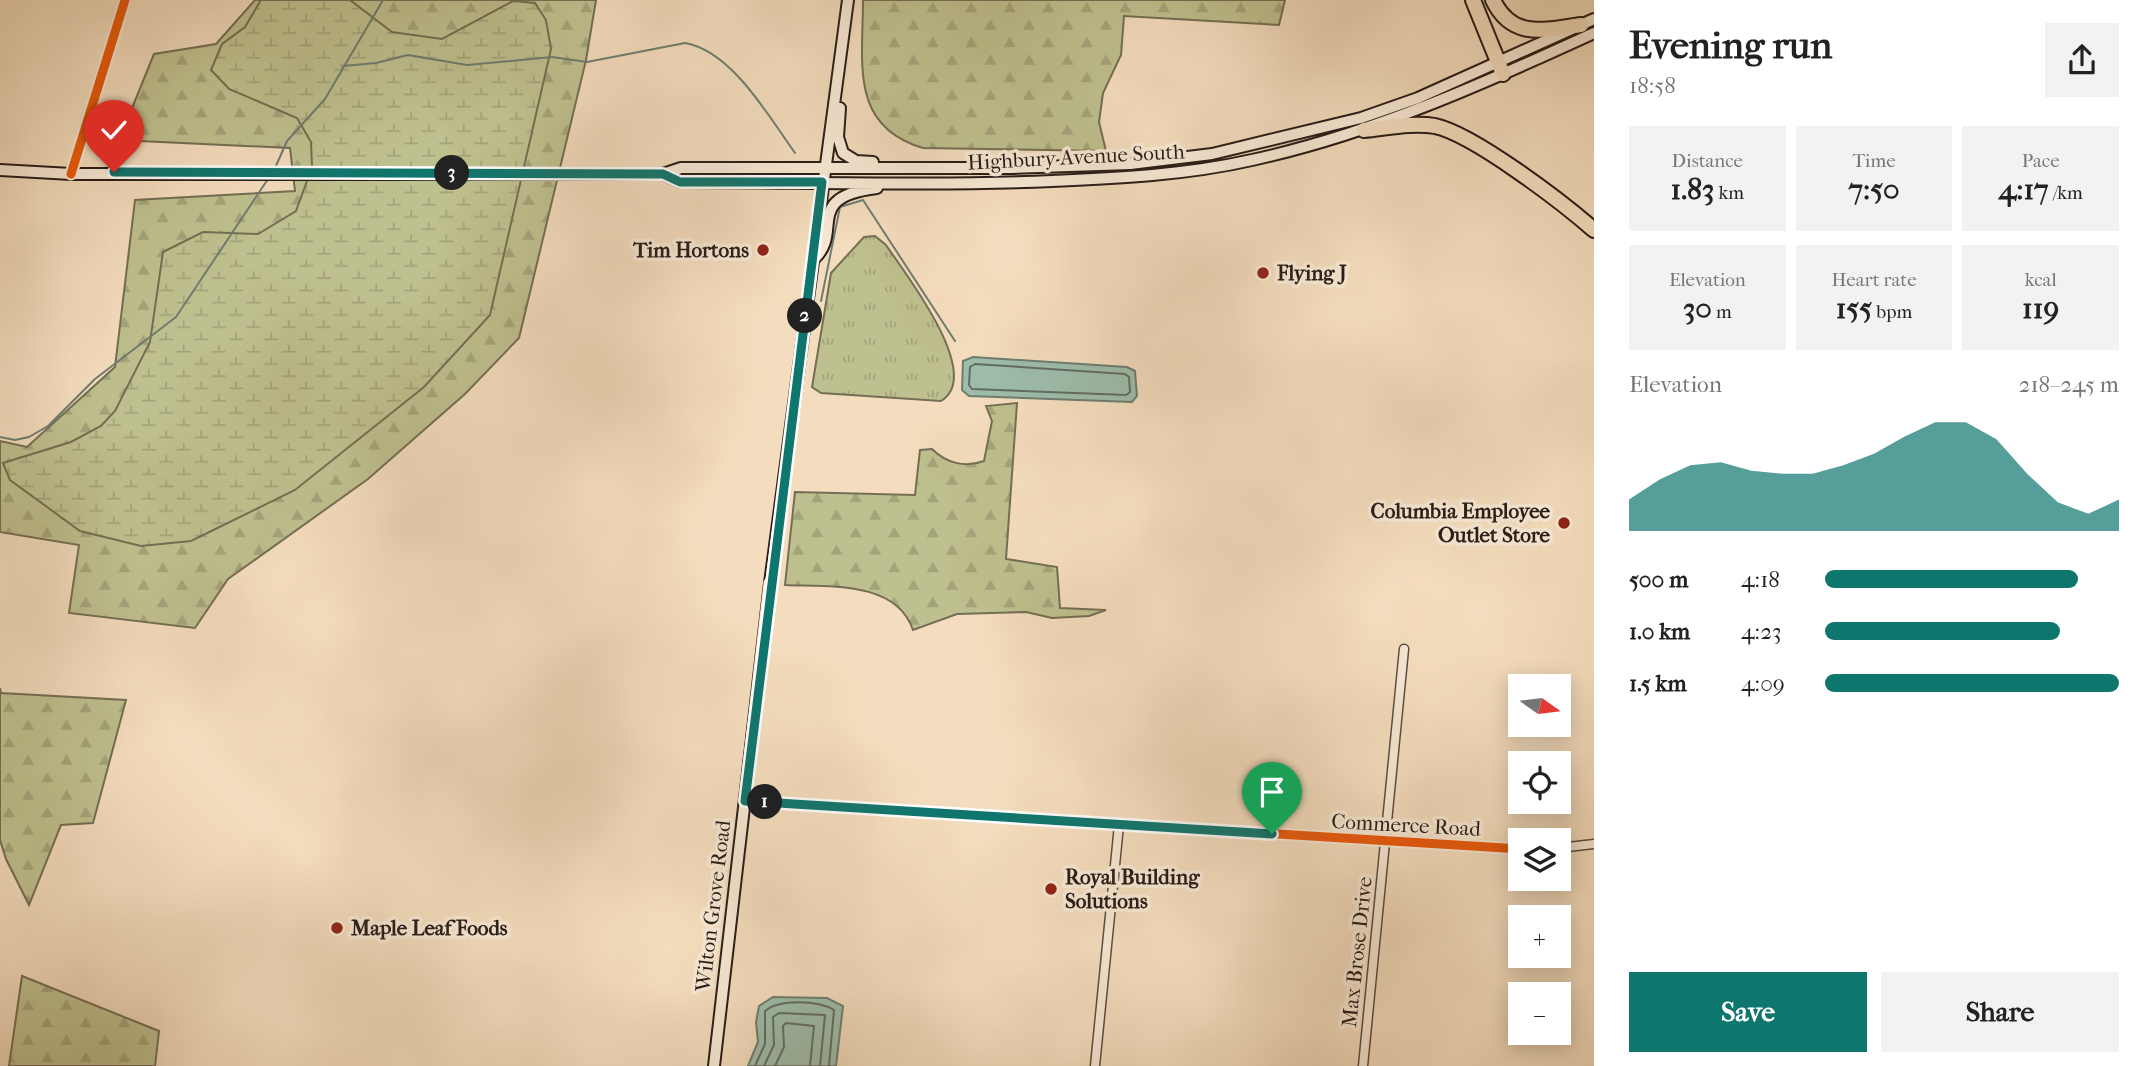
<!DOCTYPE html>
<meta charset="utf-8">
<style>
:root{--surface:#fff;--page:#f2f2f2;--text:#222;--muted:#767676;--accent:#0f766e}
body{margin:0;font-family:"IM FELL French Canon",serif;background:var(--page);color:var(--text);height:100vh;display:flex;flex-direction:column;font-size:26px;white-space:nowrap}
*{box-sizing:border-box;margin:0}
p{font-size:23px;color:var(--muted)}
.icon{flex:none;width:38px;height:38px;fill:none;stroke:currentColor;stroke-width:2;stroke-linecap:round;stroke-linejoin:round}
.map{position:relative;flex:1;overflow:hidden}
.panel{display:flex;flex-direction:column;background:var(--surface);width:560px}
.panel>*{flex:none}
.needle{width:46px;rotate:104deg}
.tools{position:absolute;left:1508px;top:674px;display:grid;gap:14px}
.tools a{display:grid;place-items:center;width:63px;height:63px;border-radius:0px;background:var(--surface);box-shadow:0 4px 18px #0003;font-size:35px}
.pin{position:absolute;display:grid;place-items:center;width:60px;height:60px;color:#fff;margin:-72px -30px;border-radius:50% 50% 50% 0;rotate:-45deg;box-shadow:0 0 7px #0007}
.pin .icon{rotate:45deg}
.km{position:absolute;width:35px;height:35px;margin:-18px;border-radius:50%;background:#222;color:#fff;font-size:19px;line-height:35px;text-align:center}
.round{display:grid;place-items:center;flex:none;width:74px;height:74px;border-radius:0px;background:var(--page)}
.head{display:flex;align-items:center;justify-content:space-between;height:119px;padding:0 35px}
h1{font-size:38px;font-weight:700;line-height:52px}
.figures{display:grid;grid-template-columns:repeat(3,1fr);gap:10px;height:119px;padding:7px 35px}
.figures div{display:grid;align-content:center;border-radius:0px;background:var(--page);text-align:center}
.figures b{font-size:30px;font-weight:700}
.figures small{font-size:19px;font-weight:400}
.figures p{font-size:19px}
.chart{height:196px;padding:14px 35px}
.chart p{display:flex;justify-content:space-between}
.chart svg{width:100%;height:126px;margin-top:7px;fill:var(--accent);opacity:.7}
.action{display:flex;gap:14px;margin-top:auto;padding:14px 35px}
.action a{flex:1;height:80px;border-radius:0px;background:var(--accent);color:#fff;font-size:28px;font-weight:700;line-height:80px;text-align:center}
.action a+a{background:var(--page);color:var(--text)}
ul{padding:0 35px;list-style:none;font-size:23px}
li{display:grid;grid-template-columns:112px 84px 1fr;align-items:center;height:52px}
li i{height:18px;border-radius:9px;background:var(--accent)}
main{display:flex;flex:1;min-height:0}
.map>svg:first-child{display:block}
.grass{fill:url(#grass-tufts);stroke:#746e54;stroke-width:2}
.forest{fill:url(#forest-firs);stroke:#746e54;stroke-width:2}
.wetland{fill:url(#wetland-marsh);stroke:#746e54;stroke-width:2}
.water{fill:#9dbdab;stroke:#6e7d70;stroke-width:2}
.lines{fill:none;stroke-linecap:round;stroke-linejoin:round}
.shore{stroke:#626c62;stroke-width:2}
.stream{stroke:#6e7d70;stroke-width:2}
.minor-casing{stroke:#5b4c42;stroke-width:11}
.secondary-casing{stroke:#281c18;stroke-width:14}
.motorway-casing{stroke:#281c18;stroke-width:18}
.minor{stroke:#f8e9d5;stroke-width:8}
.secondary{stroke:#f8e9d5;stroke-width:10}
.motorway{stroke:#f4ddbe;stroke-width:14}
.cycleway-casing{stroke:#f8e9d5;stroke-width:13}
.cycleway{stroke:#e8590c;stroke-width:9}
.route-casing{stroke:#fff;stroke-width:14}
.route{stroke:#0f766e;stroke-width:9}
.poi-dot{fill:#8f2418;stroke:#f8e9d5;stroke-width:2.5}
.labels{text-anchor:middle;stroke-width:7;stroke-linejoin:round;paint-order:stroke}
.street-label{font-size:21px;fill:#281c18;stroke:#f8e9d5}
.poi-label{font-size:21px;font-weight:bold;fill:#281c18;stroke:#f8e9d5;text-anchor:start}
</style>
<main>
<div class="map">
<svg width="1594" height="1066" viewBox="0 0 1594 1066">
<defs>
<pattern id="grass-tufts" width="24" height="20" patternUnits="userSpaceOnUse" patternTransform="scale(1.75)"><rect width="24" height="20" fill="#bfc08f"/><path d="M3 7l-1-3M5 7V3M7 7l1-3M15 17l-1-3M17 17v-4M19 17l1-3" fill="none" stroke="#a4a47b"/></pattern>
<pattern id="forest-firs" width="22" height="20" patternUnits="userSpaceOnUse" patternTransform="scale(1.75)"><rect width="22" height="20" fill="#bfc08f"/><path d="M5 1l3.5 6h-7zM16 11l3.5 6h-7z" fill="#a4a47b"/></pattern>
<pattern id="wetland-marsh" width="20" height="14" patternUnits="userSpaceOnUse" patternTransform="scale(1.75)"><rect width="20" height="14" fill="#bfc08f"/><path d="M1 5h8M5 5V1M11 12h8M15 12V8" fill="none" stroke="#a4a47b"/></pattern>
</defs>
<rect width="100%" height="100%" fill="#f4ddbe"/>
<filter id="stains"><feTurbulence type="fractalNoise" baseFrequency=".00286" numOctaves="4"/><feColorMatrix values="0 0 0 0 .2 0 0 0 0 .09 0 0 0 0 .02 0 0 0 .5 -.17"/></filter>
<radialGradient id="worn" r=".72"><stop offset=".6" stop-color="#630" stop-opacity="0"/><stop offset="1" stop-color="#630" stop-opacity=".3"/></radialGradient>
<!-- grass -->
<path class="grass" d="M 875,236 L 886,245 C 904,272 985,375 941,401 L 821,393 L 812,387 L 831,273 L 864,237 Z"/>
<!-- forest -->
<path class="forest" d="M 255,0 L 596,0 L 586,60 L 519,338 L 465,394 L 368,479 L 228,579 L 195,628 L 69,613 L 79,545 L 0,532 L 0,441 L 27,447 L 115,367 L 135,200 L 295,191 L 290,148 L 119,140 L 154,54 L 216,44 Z
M 863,0 L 1285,0 L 1279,25 L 1124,16 L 1121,55 L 1103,93 L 1099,122 L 1106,151 L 923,148 C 849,126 863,63 863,0 Z
M 1017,403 L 1006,559 L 1057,567 L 1060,608 L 1106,610 L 1089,616 L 1052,618 L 1026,612 L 957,614 L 913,630 C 896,580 827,587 785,585 L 795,492 L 915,495 L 920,450 L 932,449 C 946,463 965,468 984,461 L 992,421 L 986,406 Z
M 0,688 L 1,693 L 126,700 L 93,823 L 61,825 L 29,905 L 6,859 L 0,840 Z
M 22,976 L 159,1031 L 155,1066 L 9,1066 Z"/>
<!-- wetland -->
<path class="wetland" d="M 261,0 L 350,0 L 392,32 L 442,39 L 513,1 L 535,3 L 546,20 L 551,49 L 490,315 L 424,387 L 295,490 L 191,541 L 141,546 L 80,531 L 10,480 L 3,463 L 71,442 L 101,426 L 115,411 L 150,342 L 163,252 L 203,232 L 258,234 L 296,211 L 312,167 L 311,142 L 297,118 L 229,89 L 211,70 L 222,44 L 245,27 Z"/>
<!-- water -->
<path class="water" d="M 973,357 L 1127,367 L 1135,371 L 1137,396 L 1132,402 L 969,396 L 962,390 L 963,361 Z
M 773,997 L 827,998 L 843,1006 L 836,1066 L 748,1066 L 758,1042 L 756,1022 L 759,1006 Z"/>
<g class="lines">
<!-- shore -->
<path class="shore" d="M 975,364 L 1125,374 L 1129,377 L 1130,392 L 1126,395 L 972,389 L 969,385 L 970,367 Z
M 755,1066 L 765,1044 L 765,1011 C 779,999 818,1000 834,1010 L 829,1066
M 764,1066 L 774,1045 L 773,1017 L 779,1013 L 825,1015 L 820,1066
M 775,1066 L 784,1047 L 783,1026 L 786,1023 L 814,1026 L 810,1066"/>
<!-- stream -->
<path class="stream" d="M 343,66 L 376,63 L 408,55 L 467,65 L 552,57 L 587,62 L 685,43 C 732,51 769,117 795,153
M 275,168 L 287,141 L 325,99 L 383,0
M 821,301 L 840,207 L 863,200 L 955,341
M 0,437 L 15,440 L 29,437 L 48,426 L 95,379 L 176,317 L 268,179"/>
<defs>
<path id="minor" d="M 71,174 L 125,0
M 745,801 L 1521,849
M 1559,848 L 1594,844
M 1095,1066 L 1119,825
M 1363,1066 L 1404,649"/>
<path id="secondary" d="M 840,108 L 838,137 L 843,153 L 856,161 L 873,162
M 0,170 L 71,174 L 663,174 L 681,168 L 1011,168 L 1130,164 L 1212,154 L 1361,118 L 1418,98 L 1594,19
M 663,174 L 680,182 C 804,182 928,186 1052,181 C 1119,178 1186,175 1252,160 C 1371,134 1483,84 1594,33
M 814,259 C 844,232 802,197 877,188
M 714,1066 L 770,583 L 848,0"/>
<path id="motorway" d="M 1473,0 L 1503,74
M 1493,0 C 1512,40 1545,30 1581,25
M 1364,130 C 1386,128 1412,122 1435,126 C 1473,134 1562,202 1594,230"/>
</defs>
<!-- minor casing -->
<use href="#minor" class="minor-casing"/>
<!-- secondary casing -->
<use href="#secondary" class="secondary-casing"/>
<!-- motorway casing -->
<use href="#motorway" class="motorway-casing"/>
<!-- minor -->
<use href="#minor" class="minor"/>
<!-- secondary -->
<use href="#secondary" class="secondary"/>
<!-- motorway -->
<use href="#motorway" class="motorway"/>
<defs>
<path id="cycleway" d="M 71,174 L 125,0
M 770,583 L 745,801 L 1521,849"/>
</defs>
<!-- cycleway casing -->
<use href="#cycleway" class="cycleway-casing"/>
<!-- cycleway -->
<use href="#cycleway" class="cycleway"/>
</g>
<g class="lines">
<defs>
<path id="route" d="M 114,172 L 663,174 L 680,182 L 822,182 L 745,801 L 1272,834"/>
</defs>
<!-- route casing -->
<use href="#route" class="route-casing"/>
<!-- route -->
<use href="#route" class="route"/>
</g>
<!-- markers -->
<g class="poi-dot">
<circle cx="763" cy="250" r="7"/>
<circle cx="1263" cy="273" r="7"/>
<circle cx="1564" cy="523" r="7"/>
<circle cx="1051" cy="889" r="7"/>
<circle cx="337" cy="928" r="7"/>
</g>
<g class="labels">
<!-- street labels -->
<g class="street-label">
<text transform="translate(1076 157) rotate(-3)" y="7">Highbury Avenue South</text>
<text transform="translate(1406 825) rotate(3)" y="7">Commerce Road</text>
<text transform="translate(713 906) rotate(-83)" y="7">Wilton Grove Road</text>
<text transform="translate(1357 952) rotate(-84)" y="7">Max Brose Drive</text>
</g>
<!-- poi labels -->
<g class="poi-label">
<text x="749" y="257" text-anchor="end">Tim Hortons</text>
<text x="1277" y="280">Flying J</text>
<text x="1550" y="518" text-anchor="end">Columbia Employee<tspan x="1550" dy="24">Outlet Store</tspan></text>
<text x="1065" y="884">Royal Building<tspan x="1065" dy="24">Solutions</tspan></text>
<text x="351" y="935">Maple Leaf Foods</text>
</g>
</g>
<rect width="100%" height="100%" filter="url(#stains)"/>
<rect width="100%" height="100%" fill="url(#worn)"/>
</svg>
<div class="tools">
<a><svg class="needle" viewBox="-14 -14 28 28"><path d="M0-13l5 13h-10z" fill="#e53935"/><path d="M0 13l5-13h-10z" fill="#767676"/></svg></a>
<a><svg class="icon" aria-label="locate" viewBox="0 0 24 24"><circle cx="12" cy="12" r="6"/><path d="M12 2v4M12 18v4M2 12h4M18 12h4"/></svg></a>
<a><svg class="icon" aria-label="layers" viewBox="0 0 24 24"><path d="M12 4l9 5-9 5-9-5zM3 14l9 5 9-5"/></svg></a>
<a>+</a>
<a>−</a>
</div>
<div class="pin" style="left:1272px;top:834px;background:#1e9e55"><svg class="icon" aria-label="arrive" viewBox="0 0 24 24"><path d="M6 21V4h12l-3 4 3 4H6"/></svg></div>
<div class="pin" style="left:114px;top:172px;background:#d93025"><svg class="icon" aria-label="check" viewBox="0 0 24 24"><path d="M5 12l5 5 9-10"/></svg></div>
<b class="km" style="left:765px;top:802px">1</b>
<b class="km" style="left:805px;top:316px">2</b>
<b class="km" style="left:452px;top:173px">3</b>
</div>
<section class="panel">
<div class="head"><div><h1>Evening run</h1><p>18:58</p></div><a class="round"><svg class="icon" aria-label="share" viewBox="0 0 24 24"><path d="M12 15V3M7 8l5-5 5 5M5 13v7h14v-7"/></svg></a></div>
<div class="figures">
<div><p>Distance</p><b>1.83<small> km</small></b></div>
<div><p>Time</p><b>7:50</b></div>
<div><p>Pace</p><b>4:17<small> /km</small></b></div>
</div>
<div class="figures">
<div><p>Elevation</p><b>30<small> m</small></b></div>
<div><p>Heart rate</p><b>155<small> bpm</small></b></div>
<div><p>kcal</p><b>119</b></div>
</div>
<div class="chart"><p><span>Elevation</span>218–245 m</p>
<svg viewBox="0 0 160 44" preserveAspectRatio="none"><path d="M0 44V33L10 26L20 21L30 20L40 23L50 24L60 24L70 21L80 17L90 11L100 6L110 6L120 12L130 24L140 34L150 38L160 33V44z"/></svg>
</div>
<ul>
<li><b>500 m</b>4:18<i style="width:86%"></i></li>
<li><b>1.0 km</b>4:23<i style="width:80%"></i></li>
<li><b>1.5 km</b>4:09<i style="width:100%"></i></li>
</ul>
<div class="action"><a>Save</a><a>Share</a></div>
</section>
</main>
